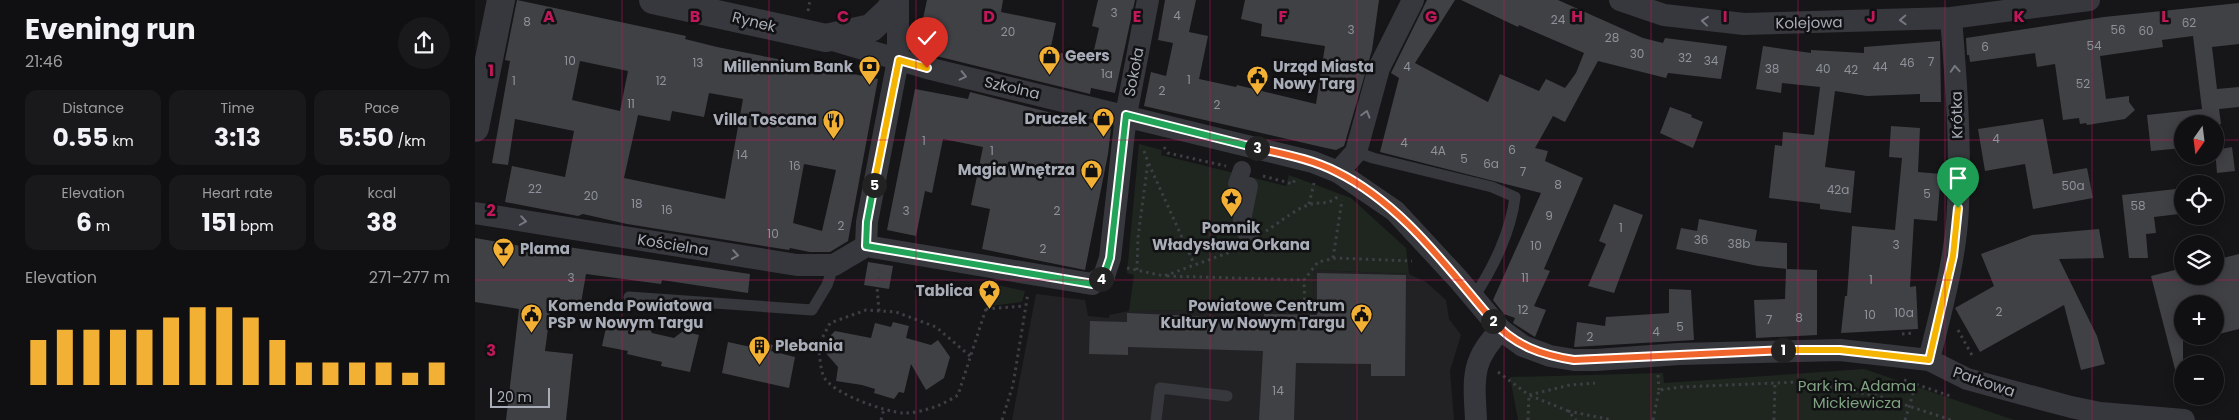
<!DOCTYPE html>
<meta charset="utf-8">
<style>
:root{--surface:#101012;--page:#19191b;--text:#f1f3f6;--muted:#9c9d9f;--line:#303032;--accent:#f2b134}
body{margin:0;font-family:Poppins,sans-serif;background:var(--page);color:var(--text);height:100vh;display:flex;flex-direction:column;font-size:19px;white-space:nowrap}
*{box-sizing:border-box;margin:0}
p{font-size:16px;color:var(--muted)}
.icon{flex:none;width:28px;height:28px;fill:none;stroke:currentColor;stroke-width:2;stroke-linecap:round;stroke-linejoin:round}
.map{position:relative;flex:1;overflow:hidden}
.drawer{display:flex;flex-direction:column;background:var(--surface);width:475px}
.drawer>*{flex:none}
.needle{width:32px;rotate:194deg}
.tools{position:absolute;left:1699px;top:115px;display:grid;gap:10px}
.tools a{display:grid;place-items:center;width:50px;height:50px;border-radius:50%;background:var(--surface);box-shadow:0 2px 12px #0003,0 0 0 1px var(--line);font-size:25px}
.scale{position:absolute;left:15px;bottom:12px;width:60px;box-sizing:border-box;padding-left:5px;border:2px solid #a8adb8;border-top:0;font-size:14px;line-height:18px;white-space:nowrap;color:#a8adb8;-webkit-text-stroke:4px #111113;paint-order:stroke}
.pin{position:absolute;display:grid;place-items:center;width:42px;height:42px;color:#fff;margin:-51px -21px;border-radius:50% 50% 50% 0;rotate:-45deg;box-shadow:0 0 5px #0007}
.pin .icon{rotate:45deg}
.km{position:absolute;width:25px;height:25px;margin:-12px;border-radius:50%;background:#222;color:#fff;font-size:14px;line-height:25px;text-align:center}
.round{display:grid;place-items:center;flex:none;width:52px;height:52px;border-radius:26px;background:var(--page)}
.summary{display:flex;align-items:center;justify-content:space-between;height:85px;padding:0 25px}
h1{font-size:28px;font-weight:700;line-height:38px}
.stats{display:grid;grid-template-columns:repeat(3,1fr);gap:8px;height:85px;padding:5px 25px}
.stats div{display:grid;align-content:center;border-radius:12px;background:var(--page);text-align:center}
.stats b{font-size:25px;font-weight:700}
.stats small{font-size:14px;font-weight:400}
.stats p{font-size:14px}
.chart{height:140px;padding:10px 25px}
.chart p{display:flex;justify-content:space-between}
.chart svg{width:100%;height:90px;margin-top:5px;stroke:var(--accent);stroke-width:6}
main{display:flex;flex:1;min-height:0}
.map>svg:first-child{display:block}
.built{fill:#222225}
.green{fill:#1e261f}
.building{fill:#404145;fill-rule:evenodd}
.lines{fill:none;stroke-linecap:round;stroke-linejoin:round}
.path{stroke:#3d3f44;stroke-width:3;stroke-dasharray:2.5 4;stroke-linecap:butt}
.service{stroke:#37383d;stroke-width:11}
.pedestrian{stroke:#37383d;stroke-width:18}
.minor{stroke:#37383d;stroke-width:22}
.tertiary{stroke:#37383d;stroke-width:28}
.oneway{stroke:#757881}
.split-1-casing{stroke:#fff;stroke-width:10}
.split-2-casing{stroke:#fff;stroke-width:10}
.split-3-casing{stroke:#fff;stroke-width:10}
.split-4-casing{stroke:#fff;stroke-width:10}
.split-5-casing{stroke:#fff;stroke-width:10}
.split-6-casing{stroke:#fff;stroke-width:10}
.split-1{stroke:#f5b400;stroke-width:6}
.split-2{stroke:#f0652b;stroke-width:6}
.split-3{stroke:#f0652b;stroke-width:6}
.split-4{stroke:#22a559;stroke-width:6}
.split-5{stroke:#22a559;stroke-width:6}
.split-6{stroke:#f5b400;stroke-width:6}
.grid{fill:none;stroke:#c2185b;stroke-width:1;stroke-opacity:0.55}
.labels{text-anchor:middle;stroke-width:5;stroke-linejoin:round;paint-order:stroke}
.number-label{font-size:12px;fill:#8e929b}
.street-label{font-size:15px;fill:#a8adb8;stroke:#111113}
.poi-label{font-size:15px;font-weight:bold;fill:#a8adb8;stroke:#111113;text-anchor:end}
.park-label{font-size:15px;fill:#7fa381;stroke:#111113}
.grid-label{font-size:16px;text-anchor:middle;font-weight:bold;fill:#c2185b;stroke:#111113;stroke-width:5;stroke-linejoin:round;paint-order:stroke}
</style>
<main>
<section class="drawer">
<div class="summary"><div><h1>Evening run</h1><p>21:46</p></div><a class="round"><svg class="icon" aria-label="share" viewBox="0 0 24 24"><path d="M12 15V3M7 8l5-5 5 5M5 13v7h14v-7"/></svg></a></div>
<div class="stats">
<div><p>Distance</p><b>0.55<small> km</small></b></div>
<div><p>Time</p><b>3:13</b></div>
<div><p>Pace</p><b>5:50<small> /km</small></b></div>
</div>
<div class="stats">
<div><p>Elevation</p><b>6<small> m</small></b></div>
<div><p>Heart rate</p><b>151<small> bpm</small></b></div>
<div><p>kcal</p><b>38</b></div>
</div>
<div class="chart"><p><span>Elevation</span>271–277 m</p>
<svg viewBox="0 0 160 44" preserveAspectRatio="none"><path d="M5 44V22M15 44V17M25 44V17M35 44V17M45 44V17M55 44V11M65 44V6M75 44V6M85 44V11M95 44V22M105 44V33M115 44V33M125 44V33M135 44V33M145 44V38M155 44V33"/></svg>
</div>
</section>
<div class="map">
<svg width="1764" height="420" viewBox="0 0 1764 420">
<rect width="100%" height="100%" fill="#161618"/>
<!-- built -->
<path class="built" d="M 839,270 L 934,274 L 951,282 L 971,300 L 974,319 L 986,335 L 975,371 L 979,420 L 537,420 L 561,294 L 610,300 L 613,316 L 634,318 L 634,315 L 654,311 L 838,310 Z"/>
<!-- green -->
<path class="green" d="M 664,144 L 687,150 L 686,155 L 811,186 L 814,175 L 876,198 L 931,248 L 934,274 L 839,270 L 838,310 L 654,311 L 659,275 L 652,273 Z
M 522,285 L 550,291 L 547,302 L 516,306 Z
M 1389,369 L 1539,420 L 1043,420 L 1035,377 L 1188,373 L 1189,383 Z"/>
<!-- building -->
<path class="building" d="M 42,0 L 211,36 L 210,39 L 242,47 L 403,79 L 373,241 L 355,252 L 335,252 L 315,248 L 314,250 L 152,224 L 108,214 L 103,216 L 30,202 L 37,166 L 90,177 L 99,131 L 40,119 L 33,165 L 17,163 L 35,61 L 30,60 ZM 105,61 L 153,71 L 145,111 L 97,100 ZM 234,93 L 268,99 L 250,199 L 149,178 L 163,115 L 195,121 L 197,111 L 229,117 ZM 329,164 L 361,170 L 347,231 L 318,223 Z
M 452,0 L 528,0 L 526,12 L 581,23 L 575,51 L 617,59 L 624,28 L 617,26 L 623,0 L 660,0 L 640,93 L 616,88 L 615,94 L 441,51 Z
M 690,0 L 721,0 L 714,32 L 733,36 L 724,79 L 761,87 L 762,85 L 841,104 L 850,46 L 786,36 L 787,24 L 766,19 L 770,0 L 904,0 L 897,50 L 869,146 L 861,150 L 851,148 L 669,106 L 676,72 L 691,76 L 698,43 L 683,40 Z
M 952,0 L 980,0 L 940,63 L 1013,102 L 1025,74 L 1064,91 L 1071,79 L 1090,88 L 1101,73 L 1109,53 L 1044,25 L 1043,27 L 986,0 L 1083,0 L 1168,38 L 1188,43 L 1190,38 L 1252,46 L 1246,79 L 1193,73 L 1191,78 L 1123,61 L 1090,122 L 1078,116 L 1060,148 L 1073,151 L 1070,161 L 1108,178 L 1069,269 L 1075,271 L 1059,306 L 1071,310 L 1060,337 L 1038,323 L 1040,318 L 1029,314 L 1018,300 L 1066,193 L 905,152 L 924,78 L 916,73 Z
M 1764,3 L 1764,44 L 1737,47 L 1742,89 L 1764,87 L 1764,107 L 1744,109 L 1746,124 L 1708,124 L 1708,148 L 1676,151 L 1672,115 L 1727,109 L 1718,36 L 1687,40 L 1688,47 L 1625,56 L 1631,99 L 1654,96 L 1654,102 L 1660,110 L 1650,119 L 1612,125 L 1611,123 L 1605,124 L 1604,118 L 1588,120 L 1580,64 L 1562,67 L 1560,53 L 1495,62 L 1494,55 L 1492,55 L 1491,38 L 1629,17 Z
M 1465,41 L 1466,102 L 1445,102 L 1445,94 L 1392,96 L 1360,91 L 1350,167 L 1380,171 L 1376,213 L 1345,209 L 1345,204 L 1294,198 L 1300,145 L 1307,146 L 1308,132 L 1339,135 L 1345,87 L 1307,83 L 1306,93 L 1281,89 L 1288,46 L 1336,53 L 1336,50 L 1389,53 L 1389,47 Z
M 440,89 L 493,99 L 495,92 L 636,128 L 633,154 L 610,270 L 507,249 L 515,209 L 496,205 L 508,147 L 468,139 L 457,193 L 450,191 L 441,236 L 412,230 Z
M 1195,107 L 1217,115 L 1216,117 L 1228,122 L 1218,148 L 1185,133 Z
M 1568,119 L 1578,174 L 1612,168 L 1618,198 L 1558,209 L 1550,164 L 1510,171 L 1503,129 Z
M 1416,126 L 1445,128 L 1443,172 L 1466,174 L 1462,221 L 1439,219 L 1435,287 L 1441,286 L 1443,329 L 1366,333 L 1370,296 L 1372,296 L 1377,226 L 1420,230 L 1427,158 L 1414,157 Z
M 1757,147 L 1760,171 L 1742,173 L 1740,150 Z
M 1701,189 L 1704,214 L 1679,217 L 1681,233 L 1671,234 L 1673,258 L 1654,258 L 1647,195 Z
M 1139,204 L 1168,215 L 1139,293 L 1113,286 L 1131,244 L 1124,241 Z
M 1224,219 L 1282,230 L 1280,241 L 1312,243 L 1312,269 L 1283,266 L 1201,249 L 1206,228 L 1222,231 Z
M 1624,229 L 1629,258 L 1584,259 L 1622,336 L 1630,364 L 1606,370 L 1589,305 L 1505,352 L 1480,308 L 1519,286 L 1506,254 L 1557,235 Z
M 0,238 L 58,248 L 86,246 L 275,274 L 273,293 L 187,280 L 186,284 L 111,274 L 106,303 L 77,298 L 70,351 L 98,354 L 91,420 L 31,420 L 44,309 L 0,302 Z
M 1764,254 L 1764,329 L 1740,335 L 1740,304 L 1708,304 L 1708,376 L 1702,377 L 1676,276 L 1708,268 L 1708,276 L 1740,276 L 1740,260 Z
M 393,262 L 418,266 L 414,289 L 389,285 Z
M 1311,269 L 1342,270 L 1342,335 L 1281,338 L 1279,300 L 1310,299 Z
M 842,273 L 931,275 L 930,376 L 896,376 L 896,364 L 821,363 L 819,420 L 784,420 L 788,351 L 653,347 L 653,355 L 614,354 L 615,321 L 652,322 L 652,313 L 789,319 L 789,314 L 842,315 Z
M 1194,289 L 1216,290 L 1219,340 L 1099,347 L 1102,322 L 1130,326 L 1131,317 L 1194,313 Z
M 418,322 L 434,326 L 431,338 L 456,345 L 463,340 L 475,357 L 469,378 L 451,390 L 436,364 L 429,393 L 424,392 L 419,399 L 399,393 L 400,389 L 387,385 L 361,381 L 363,367 L 349,351 L 352,339 L 360,331 L 396,338 L 400,323 L 416,327 Z
M 132,323 L 158,329 L 163,326 L 175,329 L 177,333 L 199,338 L 208,331 L 224,335 L 215,372 L 186,366 L 187,362 L 152,354 L 153,351 L 127,346 Z
M 277,340 L 298,345 L 296,351 L 320,357 L 314,388 L 247,373 L 253,342 L 276,347 Z"/>
<g class="lines">
<!-- path -->
<path class="path" d="M 333,11 L 335,0
M 689,147 L 693,153 L 751,166
M 669,151 L 673,162
M 788,176 L 818,184 L 820,179
M 834,204 L 839,183
M 791,231 C 804,223 819,210 833,205 C 843,201 854,206 863,196
M 858,258 L 867,200
M 652,268 L 689,276 L 761,250
M 662,270 L 663,237 L 673,162 L 719,264
M 692,276 L 829,280
M 511,309 L 550,306
M 404,311 L 402,287 L 405,270
M 830,313 L 829,280 L 843,262 L 861,258 L 937,261
M 1483,330 L 1498,357
M 1427,334 L 1440,333
M 495,356 L 461,327 L 421,312 L 391,310 L 355,323 L 343,346 C 345,355 345,369 349,377 C 358,394 410,412 429,413 C 447,413 468,405 483,395 L 518,287
M 1023,372 L 1054,395 L 1095,385 L 1120,383
M 1183,375 L 1184,390
M 1429,380 L 1475,396
M 1093,411 L 1137,420
M 406,420 L 409,409
M 527,420 L 538,385 L 553,293
M 1053,420 L 1054,395 L 1093,411 L 1101,420
M 1178,420 L 1184,390 L 1206,387 L 1324,382 L 1403,396 L 1476,420
M 1299,420 L 1300,383
M 1430,420 L 1441,384"/>
<!-- service -->
<path class="service" d="M 881,152 L 898,158 L 1017,187 L 1040,197 C 1036,231 1018,269 998,298
M 154,297 L 337,310 L 352,285 L 359,265
M 681,420 L 685,388 L 752,396"/>
<!-- pedestrian -->
<path class="pedestrian" d="M 767,170 L 762,184 L 774,186 L 766,225 L 776,240"/>
<!-- minor -->
<path class="minor" d="M 1145,0 L 1189,15 L 1269,24 L 1476,18 L 1614,0
M 351,38 L 452,68 L 838,162 L 863,172 L 920,211 L 983,279 L 1026,330 L 1048,346 L 1075,356 L 1099,360 L 1121,360 L 1204,354 L 1365,350 L 1454,360 L 1492,379 L 1596,407 L 1625,413 L 1709,420
M 863,172 L 881,152 L 904,68 L 938,0
M 0,213 L 322,265 L 359,265 L 391,246 L 392,222 L 423,60 L 423,0
M 391,246 L 617,284 L 629,276 L 635,258 L 651,115 L 673,0
M 1454,360 C 1466,310 1481,259 1483,207 C 1486,144 1481,80 1476,18
M 1001,420 C 999,380 995,360 1026,330"/>
<!-- tertiary -->
<path class="tertiary" d="M 178,0 L 351,38 L 396,28 L 415,10 L 420,0
M 0,128 L 26,0"/>
</g>
<!-- one-way arrows -->
<defs><path id="oneway-chevron" d="M-2-3.5L2.5 0L-2 3.5" fill="none" stroke-width="1.6" stroke-linecap="round" stroke-linejoin="round" transform="scale(1.25)"/></defs>
<g class="oneway">
<use href="#oneway-chevron" transform="translate(1428 20) rotate(178)"/>
<use href="#oneway-chevron" transform="translate(1230 21) rotate(-174)"/>
<use href="#oneway-chevron" transform="translate(1480 69) rotate(-94)"/>
<use href="#oneway-chevron" transform="translate(488 76) rotate(13)"/>
<use href="#oneway-chevron" transform="translate(891 114) rotate(-74)"/>
<use href="#oneway-chevron" transform="translate(48 221) rotate(9)"/>
<use href="#oneway-chevron" transform="translate(260 255) rotate(9)"/>
</g>
<g class="lines">
<defs>
<path id="split-1" d="M 1308,350 L 1365,350 L 1454,360 L 1478,256 L 1483,208"/>
<path id="split-2" d="M 1018,321 C 1040,346 1067,355 1099,360 L 1308,350"/>
<path id="split-3" d="M 782,148 C 808,154 837,159 862,172 C 927,204 972,268 1018,321"/>
<path id="split-4" d="M 626,279 L 629,276 L 635,258 L 651,115 L 782,148"/>
<path id="split-5" d="M 399,185 L 392,222 L 391,246 L 618,284 L 626,279"/>
<path id="split-6" d="M 399,185 L 424,60 L 452,68"/>
</defs>
<!-- split-1 casing -->
<use href="#split-1" class="split-1-casing"/>
<!-- split-2 casing -->
<use href="#split-2" class="split-2-casing"/>
<!-- split-3 casing -->
<use href="#split-3" class="split-3-casing"/>
<!-- split-4 casing -->
<use href="#split-4" class="split-4-casing"/>
<!-- split-5 casing -->
<use href="#split-5" class="split-5-casing"/>
<!-- split-6 casing -->
<use href="#split-6" class="split-6-casing"/>
<!-- split-1 -->
<use href="#split-1" class="split-1"/>
<!-- split-2 -->
<use href="#split-2" class="split-2"/>
<!-- split-3 -->
<use href="#split-3" class="split-3"/>
<!-- split-4 -->
<use href="#split-4" class="split-4"/>
<!-- split-5 -->
<use href="#split-5" class="split-5"/>
<!-- split-6 -->
<use href="#split-6" class="split-6"/>
</g>
<!-- grid -->
<path class="grid" d="M 147,0 L 147,420M 294,0 L 294,420M 441,0 L 441,420M 588,0 L 588,420M 735,0 L 735,420M 882,0 L 882,420M 1029,0 L 1029,420M 1176,0 L 1176,420M 1323,0 L 1323,420M 1470,0 L 1470,420M 1617,0 L 1617,420M 0,140 L 1708,140M 1740,140 L 1764,140M 0,280 L 1764,280"/>
<!-- icons -->
<defs>
<symbol id="shop-pin" viewBox="-11 -11 22 30"><path d="M0 17L-7.5 6A9.5 9.5 0 1 1 7.5 6Z" fill="#f2b134" stroke="#111113"/><path d="M-5-2.5h2.3a2.7 3.5 0 0 1 5.4 0H5L5.5 6h-11ZM-1.5-2.5h3a1.5 2.3 0 0 0-3 0Z" fill="#111"/></symbol>
<symbol id="bank-pin" viewBox="-11 -11 22 30"><path d="M0 17L-7.5 6A9.5 9.5 0 1 1 7.5 6Z" fill="#f2b134" stroke="#111113"/><path d="M-6-4H6V4H-6ZM0-2.3a2.3 2.3 0 1 0 0 4.6a2.3 2.3 0 1 0 0-4.6Z" fill="#111"/></symbol>
<symbol id="civic-pin" viewBox="-11 -11 22 30"><path d="M0 17L-7.5 6A9.5 9.5 0 1 1 7.5 6Z" fill="#f2b134" stroke="#111113"/><path d="M-.6-6.5H3V-4.5H.6V-3L4-1V1h2V6H-6V1h2V-1L-.6-3ZM-1.2 2.5V6h2.4V2.5Z" fill="#111"/></symbol>
<symbol id="restaurant-pin" viewBox="-11 -11 22 30"><path d="M0 17L-7.5 6A9.5 9.5 0 1 1 7.5 6Z" fill="#f2b134" stroke="#111113"/><path d="M-5-6h1v4h1v-4h1v4h1v-4h1v5L-1.5 .5V6h-2V.5L-5-1ZM5-6V6H3V1.5H1.5Q1.5-4 5-6Z" fill="#111"/></symbol>
<symbol id="sight-pin" viewBox="-11 -11 22 30"><path d="M0 17L-7.5 6A9.5 9.5 0 1 1 7.5 6Z" fill="#f2b134" stroke="#111113"/><path d="M0-6L1.8-2.2L6-1.7L2.9 1.2L3.7 5.4L0 3.3L-3.7 5.4L-2.9 1.2L-6-1.7L-1.8-2.2Z" fill="#111"/></symbol>
<symbol id="bar-pin" viewBox="-11 -11 22 30"><path d="M0 17L-7.5 6A9.5 9.5 0 1 1 7.5 6Z" fill="#f2b134" stroke="#111113"/><path d="M-6-5H6L.8 .8V4.5H3.5V6h-7V4.5H-.8V.8Z" fill="#111"/></symbol>
<symbol id="building-pin" viewBox="-11 -11 22 30"><path d="M0 17L-7.5 6A9.5 9.5 0 1 1 7.5 6Z" fill="#f2b134" stroke="#111113"/><path d="M-4-6H4V6H1V3H-1V6H-4ZM-2.5-4.3h1.7v1.8h-1.7ZM.8-4.3h1.7v1.8H.8ZM-2.5-1h1.7V.8h-1.7ZM.8-1h1.7V.8H.8Z" fill="#111"/></symbol>
</defs>
<g fill-rule="evenodd">
<use href="#shop-pin" x="562" y="44" width="25" height="34"/>
<use href="#bank-pin" x="382" y="54" width="25" height="34"/>
<use href="#civic-pin" x="770" y="64" width="25" height="34"/>
<use href="#shop-pin" x="616" y="106" width="25" height="34"/>
<use href="#restaurant-pin" x="346" y="108" width="25" height="34"/>
<use href="#shop-pin" x="604" y="158" width="25" height="34"/>
<use href="#sight-pin" x="744" y="186" width="25" height="34"/>
<use href="#bar-pin" x="16" y="236" width="25" height="34"/>
<use href="#sight-pin" x="502" y="278" width="25" height="34"/>
<use href="#civic-pin" x="44" y="302" width="25" height="34"/>
<use href="#civic-pin" x="874" y="302" width="25" height="34"/>
<use href="#building-pin" x="272" y="334" width="25" height="34"/>
</g>
<g class="labels">
<!-- number labels -->
<g class="number-label">
<text x="639" y="17">3</text>
<text x="702" y="20">4</text>
<text x="1083" y="24">24</text>
<text x="52" y="26">8</text>
<text x="1714" y="27">62</text>
<text x="876" y="34">3</text>
<text x="1643" y="34">56</text>
<text x="1671" y="35">60</text>
<text x="533" y="36">20</text>
<text x="1137" y="42">28</text>
<text x="1619" y="50">54</text>
<text x="1510" y="51">6</text>
<text x="1162" y="58">30</text>
<text x="1210" y="62">32</text>
<text x="95" y="65">10</text>
<text x="1236" y="65">34</text>
<text x="1456" y="66">7</text>
<text x="223" y="67">13</text>
<text x="1432" y="67">46</text>
<text x="932" y="71">4</text>
<text x="1405" y="71">44</text>
<text x="1297" y="73">38</text>
<text x="1348" y="73">40</text>
<text x="1376" y="74">42</text>
<text x="632" y="78">1a</text>
<text x="714" y="84">1</text>
<text x="39" y="85">1</text>
<text x="186" y="85">12</text>
<text x="1608" y="88">52</text>
<text x="687" y="95">2</text>
<text x="156" y="108">11</text>
<text x="742" y="109">2</text>
<text x="1521" y="143">4</text>
<text x="449" y="145">1</text>
<text x="929" y="147">4</text>
<text x="1037" y="154">6</text>
<text x="517" y="155">1</text>
<text x="963" y="155">4A</text>
<text x="267" y="159">14</text>
<text x="989" y="163">5</text>
<text x="1016" y="168">6a</text>
<text x="320" y="170">16</text>
<text x="1048" y="176">7</text>
<text x="1083" y="189">8</text>
<text x="1598" y="190">50a</text>
<text x="60" y="193">22</text>
<text x="1363" y="194">42a</text>
<text x="1452" y="198">5</text>
<text x="116" y="200">20</text>
<text x="162" y="208">18</text>
<text x="1663" y="210">58</text>
<text x="192" y="214">16</text>
<text x="431" y="215">3</text>
<text x="582" y="215">2</text>
<text x="1074" y="220">9</text>
<text x="366" y="230">2</text>
<text x="1146" y="232">1</text>
<text x="298" y="238">10</text>
<text x="1226" y="244">36</text>
<text x="1264" y="248">38b</text>
<text x="1421" y="249">3</text>
<text x="1061" y="250">10</text>
<text x="568" y="253">2</text>
<text x="96" y="282">3</text>
<text x="1050" y="282">11</text>
<text x="1396" y="284">1</text>
<text x="1048" y="314">12</text>
<text x="1524" y="316">2</text>
<text x="1429" y="317">10a</text>
<text x="1395" y="319">10</text>
<text x="1324" y="322">8</text>
<text x="1294" y="324">7</text>
<text x="1205" y="331">5</text>
<text x="1181" y="336">4</text>
<text x="1115" y="341">2</text>
<text x="803" y="395">14</text>
</g>
<!-- street labels -->
<g class="street-label">
<text transform="translate(279 22) rotate(14)" y="5">Rynek</text>
<text transform="translate(1334 23) rotate(-1)" y="5">Kolejowa</text>
<text transform="translate(659 72) rotate(-79)" y="5">Sokoła</text>
<text transform="translate(537 88) rotate(13)" y="5">Szkolna</text>
<text transform="translate(1482 115) rotate(-91)" y="5">Krótka</text>
<text transform="translate(198 245) rotate(9)" y="5">Kościelna</text>
<text transform="translate(1509 382) rotate(19)" y="5">Parkowa</text>
</g>
<!-- poi labels -->
<g class="poi-label">
<text x="590" y="61" text-anchor="start">Geers</text>
<text x="378" y="72">Millennium Bank</text>
<text x="798" y="72" text-anchor="start">Urząd Miasta<tspan x="798" dy="17">Nowy Targ</tspan></text>
<text x="612" y="124">Druczek</text>
<text x="342" y="125">Villa Toscana</text>
<text x="600" y="175">Magia Wnętrza</text>
<text x="756" y="233" text-anchor="middle">Pomnik<tspan x="756" dy="17">Władysława Orkana</tspan></text>
<text x="45" y="254" text-anchor="start">Plama</text>
<text x="498" y="296">Tablica</text>
<text x="73" y="311" text-anchor="start">Komenda Powiatowa<tspan x="73" dy="17">PSP w Nowym Targu</tspan></text>
<text x="870" y="311">Powiatowe Centrum<tspan x="870" dy="17">Kultury w Nowym Targu</tspan></text>
<text x="300" y="351" text-anchor="start">Plebania</text>
</g>
<!-- park labels -->
<g class="park-label">
<text x="1382" y="391">Park im. Adama<tspan x="1382" dy="17">Mickiewicza</tspan></text>
</g>
</g>
<g class="grid-label">
<text x="74" y="22">A</text>
<text x="220" y="22">B</text>
<text x="368" y="22">C</text>
<text x="514" y="22">D</text>
<text x="662" y="22">E</text>
<text x="808" y="22">F</text>
<text x="956" y="22">G</text>
<text x="1102" y="22">H</text>
<text x="1250" y="22">I</text>
<text x="1396" y="22">J</text>
<text x="1544" y="22">K</text>
<text x="1690" y="22">L</text>
<text x="16" y="76">1</text>
<text x="16" y="216">2</text>
<text x="16" y="356">3</text>
</g>
</svg>
<div class="tools">
<a><svg class="needle" viewBox="-14 -14 28 28"><path d="M0-13l5 13h-10z" fill="#e53935"/><path d="M0 13l5-13h-10z" fill="#9c9d9f"/></svg></a>
<a><svg class="icon" aria-label="locate" viewBox="0 0 24 24"><circle cx="12" cy="12" r="6"/><path d="M12 2v4M12 18v4M2 12h4M18 12h4"/></svg></a>
<a><svg class="icon" aria-label="layers" viewBox="0 0 24 24"><path d="M12 4l9 5-9 5-9-5zM3 14l9 5 9-5"/></svg></a>
<a>+</a>
<a>−</a>
</div>
<div class="scale">20 m</div>
<div class="pin" style="left:1483px;top:208px;background:#1e9e55"><svg class="icon" aria-label="arrive" viewBox="0 0 24 24"><path d="M6 21V4h12l-3 4 3 4H6"/></svg></div>
<div class="pin" style="left:452px;top:68px;background:#d93025"><svg class="icon" aria-label="check" viewBox="0 0 24 24"><path d="M5 12l5 5 9-10"/></svg></div>
<b class="km" style="left:1308px;top:350px">1</b>
<b class="km" style="left:1018px;top:321px">2</b>
<b class="km" style="left:782px;top:148px">3</b>
<b class="km" style="left:626px;top:279px">4</b>
<b class="km" style="left:399px;top:185px">5</b>
</div>
</main>
